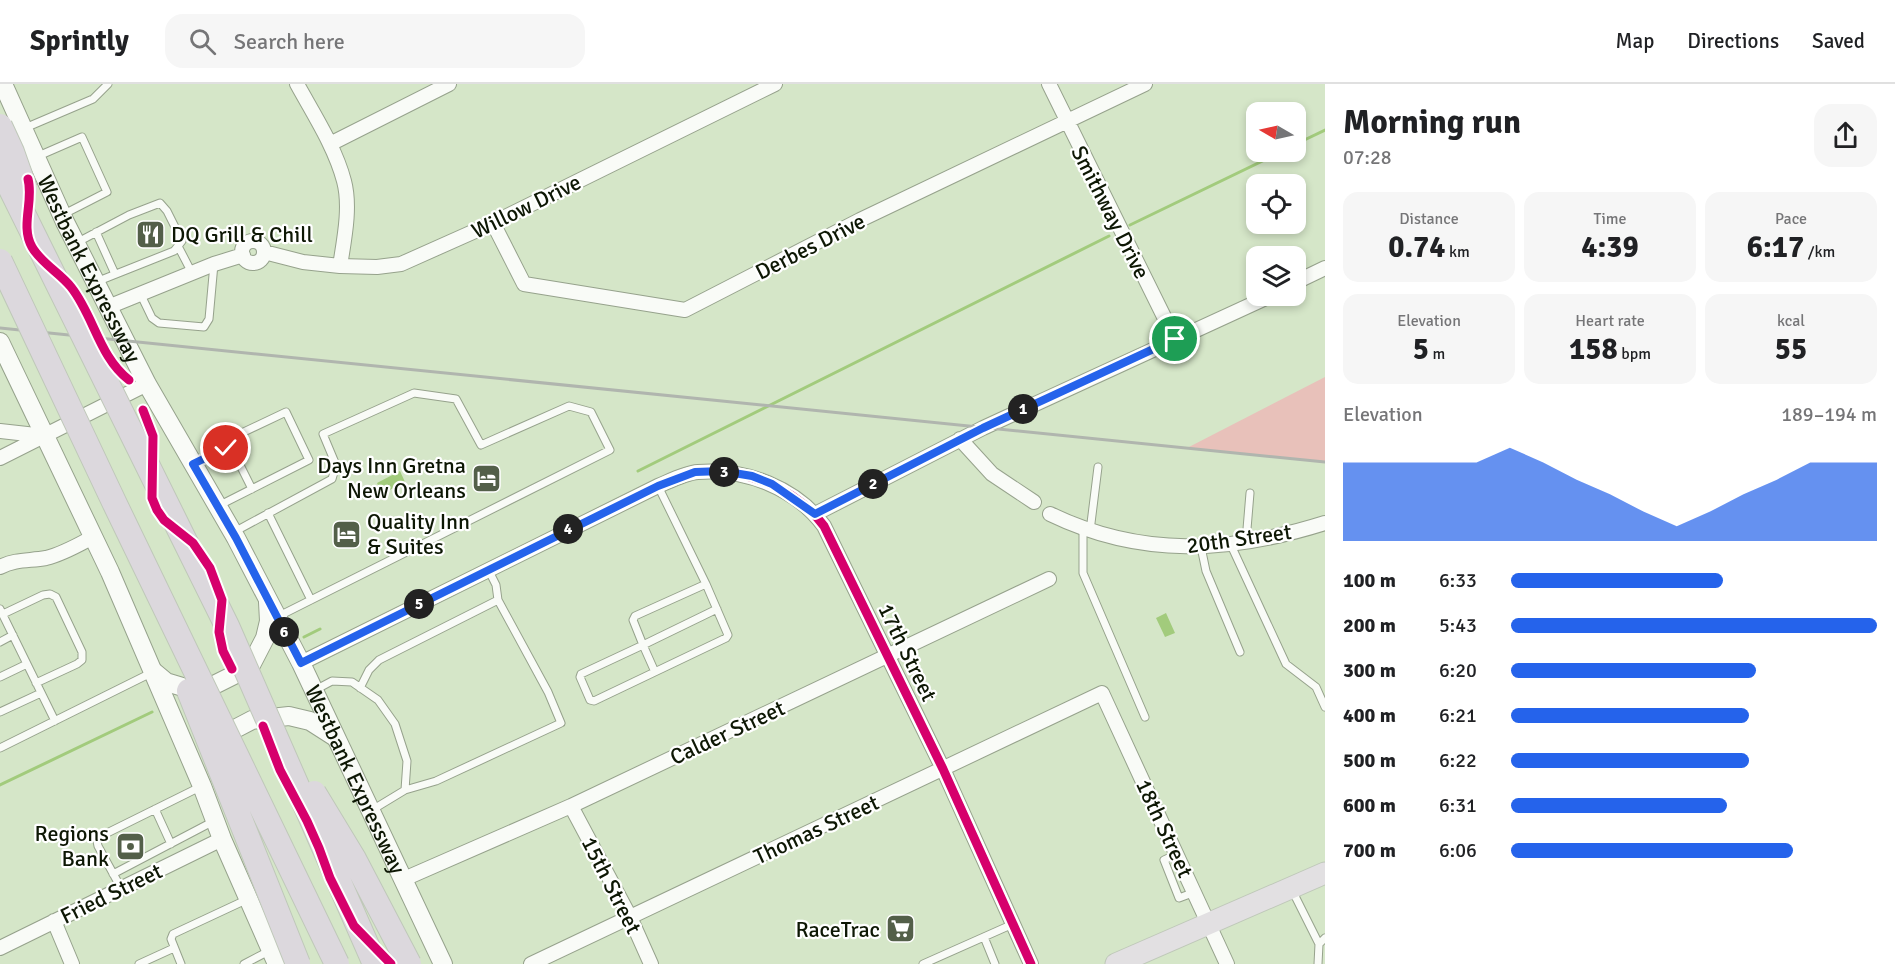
<!DOCTYPE html>
<meta charset="utf-8">
<style>
:root{--surface:#fff;--page:#f6f6f6;--text:#202124;--muted:#757577;--line:#e0e0e0;--accent:#2563eb}
body{margin:0;font-family:Signika,sans-serif;background:var(--page);color:var(--text);height:100vh;display:flex;flex-direction:column;font-size:22px;white-space:nowrap}
*{box-sizing:border-box;margin:0}
p{font-size:20px;color:var(--muted)}
.icon{flex:none;width:33px;height:33px;fill:none;stroke:currentColor;stroke-width:2;stroke-linecap:round;stroke-linejoin:round}
.map{position:relative;flex:1;overflow:hidden}
.details{display:flex;flex-direction:column;background:var(--surface);width:570px}
.details>*{flex:none}
.needle{width:39px;rotate:279deg}
.tools{position:absolute;left:1246px;top:18px;display:grid;gap:12px}
.tools a{display:grid;place-items:center;width:60px;height:60px;border-radius:12px;background:var(--surface);box-shadow:0 3px 9px #0003;font-size:30px}
.pin{position:absolute;display:grid;place-items:center;width:51px;height:51px;color:#fff;margin:-26px;border:3px solid #fff;border-radius:50%;box-shadow:0 2px 6px #0007}
.km{position:absolute;width:30px;height:30px;margin:-15px;border-radius:50%;background:#222;color:#fff;font-size:16px;line-height:30px;text-align:center}
.round{display:grid;place-items:center;flex:none;width:63px;height:63px;border-radius:18px;background:var(--page)}
.overview{display:flex;align-items:center;justify-content:space-between;height:102px;padding:0 18px}
h1{font-size:33px;font-weight:700;line-height:45px}
.figures{display:grid;grid-template-columns:repeat(3,1fr);gap:9px;height:102px;padding:6px 18px}
.figures div{display:grid;align-content:center;border-radius:15px;background:var(--page);text-align:center}
.figures b{font-size:30px;font-weight:700}
.figures small{font-size:16px;font-weight:400}
.figures p{font-size:16px}
.chart{height:168px;padding:12px 18px}
.chart p{display:flex;justify-content:space-between}
.chart svg{width:100%;height:108px;margin-top:6px;fill:var(--accent);opacity:.7}
ul{padding:0 18px;list-style:none;font-size:20px}
li{display:grid;grid-template-columns:96px 72px 1fr;align-items:center;height:45px}
li i{height:15px;border-radius:8px;background:var(--accent)}
header{display:flex;align-items:center;gap:36px;box-sizing:border-box;height:84px;padding:0 30px;background:var(--surface);border-bottom:2px solid var(--line)}
header strong{font-size:28px}
nav{display:flex;gap:33px;margin-inline-start:auto;font-size:21px}
.search{width:420px;height:54px;background:var(--page);display:flex;align-items:center;gap:15px;box-sizing:border-box;padding:0 21px;border-radius:18px;color:var(--muted);font-size:22px}
main{display:flex;flex:1;min-height:0}
.map>svg:first-child{display:block}
.green{fill:#e8c1ba}
.water{fill:#a2cb7c}
.lines{fill:none;stroke-linecap:round;stroke-linejoin:round}
.stream{stroke:#a2cb7c;stroke-width:3}
.service-casing{stroke:#96a28c;stroke-width:9}
.minor-casing{stroke:#96a28c;stroke-width:16}
.secondary-casing{stroke:#96a28c;stroke-width:20}
.trunk-casing{stroke:#bfc8b9;stroke-width:23}
.service{stroke:#f9fbf7;stroke-width:7}
.minor{stroke:#f9fbf7;stroke-width:14}
.secondary{stroke:#f9fbf7;stroke-width:18}
.trunk{stroke:#e2e0e2;stroke-width:21}
.rail{stroke:#b0b5ae;stroke-width:3}
.motorway-bridge-casing{stroke:#bfc8b9;stroke-width:26;stroke-linecap:butt}
.motorway-bridge{stroke:#dcd8dd;stroke-width:24}
.cycleway-casing{stroke:#fff;stroke-width:13}
.cycleway{stroke:#d6006c;stroke-width:9}
.route-casing{stroke:#fff;stroke-width:12}
.route{stroke:#2563eb;stroke-width:8}
.labels{text-anchor:middle;stroke-width:4.5;stroke-linejoin:round;paint-order:stroke}
.street-label{font-size:22px;fill:#0d1704;stroke:#fff}
.poi-label{font-size:22px;fill:#0d1704;stroke:#fff;text-anchor:end}
</style>
<header>
<strong>Sprintly</strong>
<div class="search"><svg class="icon" aria-label="search" viewBox="0 0 24 24"><circle cx="10" cy="10" r="6"/><path d="M15 15l6 6"/></svg>Search here</div>
<nav><a>Map</a><a>Directions</a><a>Saved</a></nav>
</header>
<main>
<div class="map">
<svg width="1325" height="880" viewBox="0 0 1325 880">
<rect width="100%" height="100%" fill="#d5e6c8"/>
<!-- green -->
<path class="green" d="M 1325,293 L 1325,378 L 1187,364 Z"/>
<!-- water -->
<path class="water" d="M 400,387 L 405,398 L 382,410 L 377,399 Z
M 1166,529 L 1175,549 L 1165,553 L 1156,534 Z"/>
<g class="lines">
<!-- stream -->
<path class="stream" d="M 1296,60 L 1325,46
M 1130,141 L 1281,68
M 638,387 L 1109,152
M 304,553 L 320,545
M 0,701 L 152,628"/>
<defs>
<path id="service" d="M 25,44 L 93,15 L 108,0
M 36,73 L 82,53 L 107,108 L 64,130
M 96,148 L 115,190
M 76,159 L 129,131 L 160,119 L 167,127 L 182,157 L 174,167 L 96,198
M 178,162 L 192,189
M 140,209 L 152,234 L 159,239 L 204,243 L 209,235 L 214,180
M 226,364 L 233,367 L 252,405
M 195,379 L 226,364 L 229,355 L 286,328 L 309,376 L 220,421
M 268,429 L 311,516
M 1083,445 L 1083,489 L 1145,633
M 1090,447 L 1098,383
M 234,448 L 332,395 L 336,381 L 323,350 L 414,309 L 456,315 L 481,361 L 569,322 L 591,328 L 610,366 L 279,532
M 1246,457 L 1250,409
M 1230,459 L 1286,580 L 1316,603 L 1325,623
M 1201,463 L 1206,487 L 1240,568
M 706,500 L 635,532 L 633,536 L 643,561 L 717,525
M 0,525 L 55,637
M 3,530 L 43,511 L 50,510 L 56,513 L 82,568 L 82,576 L 77,580 L 36,599
M 0,558 L 13,551
M 655,588 L 643,561 L 581,590 L 580,593 L 590,616 L 594,617 L 726,554 L 728,551 L 706,500 L 658,402
M 0,593 L 27,580
M 360,604 L 369,586 L 379,576 L 498,516 L 496,501 L 488,485
M 315,606 L 332,597 L 352,598 L 378,616 L 395,640 L 407,677 L 405,706 L 372,726
M 0,628 L 41,609
M 0,664 L 151,589
M 405,706 L 436,697 L 561,639 L 548,608 L 498,516
M 155,725 L 171,760
M 1177,770 L 1164,776 L 1179,814 L 1195,808
M 113,790 L 214,737
M 121,804 L 98,762 L 97,757 L 99,753 L 200,703
M 1292,806 L 1319,860
M 984,853 L 995,880
M 139,880 L 174,864
M 181,880 L 171,855 L 173,850 L 248,815
M 244,880 L 271,866
M 923,880 L 1013,840
M 1318,880 L 1319,860 L 1325,854"/>
<path id="minor" d="M 297,0 C 314,31 335,63 344,97 C 351,123 344,156 340,182
M 1049,0 L 1175,255
M 330,60 L 449,0
M 493,139 L 524,200 L 685,226 L 860,136 L 1145,0
M242 168a11 11 0 1 1 22 0a11 11 0 1 1-22 0Z
M 264,168 L 303,178 L 340,182 L 377,183 L 401,180 L 493,139 L 775,0
M 1296,198 L 1325,184
M 108,223 L 214,180 L 243,171
M 0,347 L 45,352
M 960,355 L 992,390 L 1034,418
M 0,374 L 147,300
M 815,430 L 983,344 L 1270,212
M 1050,430 C 1141,474 1230,469 1325,439
M 0,483 C 16,475 29,477 46,474 C 63,470 78,461 93,453
M 301,579 L 658,402 C 670,397 685,389 698,388 C 745,384 796,404 824,442 L 943,685 L 1031,880
M 571,722 L 630,833 L 651,880
M 404,795 L 571,722 L 1049,495
M 54,837 L 72,880
M 0,864 L 222,755
M 531,880 L 1102,609 L 1227,880"/>
<g id="secondary">
<path id="s1" d="M 3,0 L 65,138 L 147,300 L 236,454 L 301,579 L 443,880"/>
<path d="M 0,258 L 110,488 L 202,702 L 222,755 L 277,880"/>
<path d="M 154,588 L 166,598 L 186,604 L 206,605 L 250,583 L 265,554 L 269,537 L 268,518"/>
<path d="M 222,660 L 231,647 L 252,636 L 289,632 L 310,637 L 335,653"/>
</g>
<path id="trunk" d="M 1116,880 L 1325,789"/>
</defs>
<!-- service casing -->
<use href="#service" class="service-casing"/>
<!-- minor casing -->
<use href="#minor" class="minor-casing"/>
<!-- secondary casing -->
<use href="#secondary" class="secondary-casing"/>
<!-- trunk casing -->
<use href="#trunk" class="trunk-casing"/>
<!-- service -->
<use href="#service" class="service"/>
<!-- minor -->
<use href="#minor" class="minor"/>
<!-- secondary -->
<use href="#secondary" class="secondary"/>
<!-- trunk -->
<use href="#trunk" class="trunk"/>
<!-- rail -->
<path class="rail" d="M 0,244 L 1325,378"/>
<defs>
<path id="motorway-bridge" d="M 0,42 L 12,68 L 25,105
M 0,83 L 227,542 L 375,880
M 0,177 L 114,418 L 337,880
M 189,607 L 298,880
M 314,709 L 354,775 L 409,880"/>
</defs>
<!-- motorway-bridge casing -->
<use href="#motorway-bridge" class="motorway-bridge-casing"/>
<!-- motorway-bridge -->
<use href="#motorway-bridge" class="motorway-bridge"/>
<defs>
<path id="cycleway" d="M 28,95 C 34,117 20,142 32,163 C 41,179 60,189 71,203 C 94,232 99,273 129,296
M 143,326 L 153,352 L 152,414 L 157,426 L 164,436 L 193,459 L 210,484 L 222,516 L 219,548 L 223,567 L 232,585
M 301,579 L 658,402 C 670,397 685,389 698,388 C 745,384 796,404 824,442 L 943,685 L 1031,880
M 263,642 L 280,686 L 307,737 L 319,764 L 330,794 L 354,842 L 391,880"/>
</defs>
<!-- cycleway casing -->
<use href="#cycleway" class="cycleway-casing"/>
<!-- cycleway -->
<use href="#cycleway" class="cycleway"/>
</g>
<g class="lines">
<defs>
<path id="route" d="M 226,364 L 193,380 L 236,454 L 301,579 L 658,402 L 695,388 L 722,387 L 752,392 L 772,400 L 815,430 L 983,344 L 1175,255"/>
</defs>
<!-- route casing -->
<use href="#route" class="route-casing"/>
<!-- route -->
<use href="#route" class="route"/>
</g>
<!-- icons -->
<defs>
<symbol id="restaurant-square" viewBox="-11 -11 22 22"><rect x="-9" y="-9" width="18" height="18" rx="4" fill="#535f49" stroke="#fff"/><path d="M-5-6h1v4h1v-4h1v4h1v-4h1v5L-1.5 .5V6h-2V.5L-5-1ZM5-6V6H3V1.5H1.5Q1.5-4 5-6Z" fill="#fff"/></symbol>
<symbol id="hotel-square" viewBox="-11 -11 22 22"><rect x="-9" y="-9" width="18" height="18" rx="4" fill="#535f49" stroke="#fff"/><path d="M-6-4.5h1.5V1H6V5H4.5V3h-9V5H-6ZM-4 0a1.8 1.8 0 1 1 3.6 0ZM.5 0V-2.5h3Q6-2.5 6 0Z" fill="#fff"/></symbol>
<symbol id="bank-square" viewBox="-11 -11 22 22"><rect x="-9" y="-9" width="18" height="18" rx="4" fill="#535f49" stroke="#fff"/><path d="M-6-4H6V4H-6ZM0-2.3a2.3 2.3 0 1 0 0 4.6a2.3 2.3 0 1 0 0-4.6Z" fill="#fff"/></symbol>
<symbol id="supermarket-square" viewBox="-11 -11 22 22"><rect x="-9" y="-9" width="18" height="18" rx="4" fill="#535f49" stroke="#fff"/><path d="M-6-5.5h2.5l.6 2H6L4.5 2H-2.5L-4.4-4H-6ZM-1.5 3.2a1.3 1.3 0 1 0 .1 0ZM3 3.2a1.3 1.3 0 1 0 .1 0Z" fill="#fff"/></symbol>
</defs>
<g fill-rule="evenodd">
<use href="#restaurant-square" x="134" y="134" width="33" height="33"/>
<use href="#hotel-square" x="470" y="378" width="33" height="33"/>
<use href="#hotel-square" x="330" y="434" width="33" height="33"/>
<use href="#bank-square" x="114" y="746" width="33" height="33"/>
<use href="#supermarket-square" x="884" y="828" width="33" height="33"/>
</g>
<g class="labels">
<!-- street labels -->
<g class="street-label">
<text transform="translate(526 122) rotate(-26)" y="8">Willow Drive</text>
<text transform="translate(1111 128) rotate(63)" y="8">Smithway Drive</text>
<text transform="translate(810 162) rotate(-27)" y="8">Derbes Drive</text>
<text dy="8" stroke="none"><textPath href="#s1" startOffset="204">Westbank Expressway</textPath></text>
<text transform="translate(1239 454) rotate(-8)" y="8">20th Street</text>
<text transform="translate(908 568) rotate(64)" y="8">17th Street</text>
<text transform="translate(727 648) rotate(-25)" y="8">Calder Street</text>
<text dy="8" stroke="none"><textPath href="#s1" startOffset="780">Westbank Expressway</textPath></text>
<text transform="translate(1165 744) rotate(65)" y="8">18th Street</text>
<text transform="translate(816 745) rotate(-25)" y="8">Thomas Street</text>
<text transform="translate(612 801) rotate(63)" y="8">15th Street</text>
<text transform="translate(111 809) rotate(-26)" y="8">Fried Street</text>
</g>
<!-- poi labels -->
<g class="poi-label">
<text x="171" y="158" text-anchor="start">DQ Grill &amp; Chill</text>
<text x="466" y="389">Days Inn Gretna<tspan x="466" dy="25">New Orleans</tspan></text>
<text x="367" y="445" text-anchor="start">Quality Inn<tspan x="367" dy="25">&amp; Suites</tspan></text>
<text x="109" y="757">Regions<tspan x="109" dy="25">Bank</tspan></text>
<text x="880" y="853">RaceTrac</text>
</g>
</g>
</svg>
<div class="tools">
<a><svg class="needle" viewBox="-14 -14 28 28"><path d="M0-13l5 13h-10z" fill="#e53935"/><path d="M0 13l5-13h-10z" fill="#757577"/></svg></a>
<a><svg class="icon" aria-label="locate" viewBox="0 0 24 24"><circle cx="12" cy="12" r="6"/><path d="M12 2v4M12 18v4M2 12h4M18 12h4"/></svg></a>
<a><svg class="icon" aria-label="layers" viewBox="0 0 24 24"><path d="M12 4l9 5-9 5-9-5zM3 14l9 5 9-5"/></svg></a>
</div>
<div class="pin" style="left:1175px;top:255px;background:#1e9e55"><svg class="icon" aria-label="arrive" viewBox="0 0 24 24"><path d="M6 21V4h12l-3 4 3 4H6"/></svg></div>
<div class="pin" style="left:226px;top:364px;background:#d93025"><svg class="icon" aria-label="check" viewBox="0 0 24 24"><path d="M5 12l5 5 9-10"/></svg></div>
<b class="km" style="left:1023px;top:325px">1</b>
<b class="km" style="left:873px;top:400px">2</b>
<b class="km" style="left:724px;top:388px">3</b>
<b class="km" style="left:568px;top:445px">4</b>
<b class="km" style="left:419px;top:520px">5</b>
<b class="km" style="left:284px;top:548px">6</b>
</div>
<section class="details">
<div class="overview"><div><h1>Morning run</h1><p>07:28</p></div><a class="round"><svg class="icon" aria-label="share" viewBox="0 0 24 24"><path d="M12 15V3M7 8l5-5 5 5M5 13v7h14v-7"/></svg></a></div>
<div class="figures">
<div><p>Distance</p><b>0.74<small> km</small></b></div>
<div><p>Time</p><b>4:39</b></div>
<div><p>Pace</p><b>6:17<small> /km</small></b></div>
</div>
<div class="figures">
<div><p>Elevation</p><b>5<small> m</small></b></div>
<div><p>Heart rate</p><b>158<small> bpm</small></b></div>
<div><p>kcal</p><b>55</b></div>
</div>
<div class="chart"><p><span>Elevation</span>189–194 m</p>
<svg viewBox="0 0 160 44" preserveAspectRatio="none"><path d="M0 44V12L10 12L20 12L30 12L40 12L50 6L60 12L70 19L80 25L90 32L100 38L110 32L120 25L130 19L140 12L150 12L160 12V44z"/></svg>
</div>
<ul>
<li><b>100 m</b>6:33<i style="width:58%"></i></li>
<li><b>200 m</b>5:43<i style="width:100%"></i></li>
<li><b>300 m</b>6:20<i style="width:67%"></i></li>
<li><b>400 m</b>6:21<i style="width:65%"></i></li>
<li><b>500 m</b>6:22<i style="width:65%"></i></li>
<li><b>600 m</b>6:31<i style="width:59%"></i></li>
<li><b>700 m</b>6:06<i style="width:77%"></i></li>
</ul>
</section>
</main>
